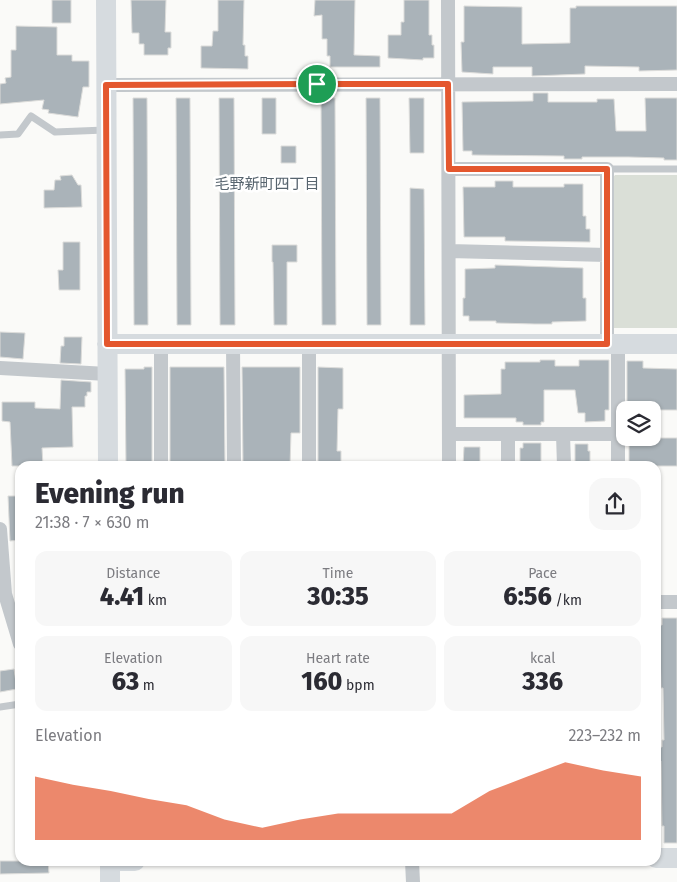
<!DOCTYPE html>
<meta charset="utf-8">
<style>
:root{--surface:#fff;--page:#f7f7f7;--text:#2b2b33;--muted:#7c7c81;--accent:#e4572e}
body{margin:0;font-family:"Fira Sans","Noto Sans JP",sans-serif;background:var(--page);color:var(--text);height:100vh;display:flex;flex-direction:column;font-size:19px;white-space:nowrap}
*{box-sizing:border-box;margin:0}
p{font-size:16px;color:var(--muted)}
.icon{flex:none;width:28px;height:28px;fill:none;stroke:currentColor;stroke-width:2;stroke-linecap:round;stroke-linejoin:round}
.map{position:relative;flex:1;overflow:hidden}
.details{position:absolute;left:15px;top:461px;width:646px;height:405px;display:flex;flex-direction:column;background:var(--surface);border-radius:15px;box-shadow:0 1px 4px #0004}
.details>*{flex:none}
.buttons{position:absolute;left:616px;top:401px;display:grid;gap:10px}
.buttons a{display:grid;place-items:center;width:45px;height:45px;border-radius:10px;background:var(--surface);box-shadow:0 1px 4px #0004;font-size:25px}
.pin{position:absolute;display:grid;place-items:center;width:42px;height:42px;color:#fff;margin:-21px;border:2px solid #fff;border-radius:50%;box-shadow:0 1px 5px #0007}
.round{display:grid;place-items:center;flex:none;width:52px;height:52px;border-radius:15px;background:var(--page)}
.headline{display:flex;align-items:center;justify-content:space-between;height:85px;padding:0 20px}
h1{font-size:28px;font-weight:800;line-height:38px}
.figures{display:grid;grid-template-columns:repeat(3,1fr);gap:8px;height:85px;padding:5px 20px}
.figures div{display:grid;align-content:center;border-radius:12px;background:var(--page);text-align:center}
.figures b{font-size:25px;font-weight:800}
.figures small{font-size:14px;font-weight:400}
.figures p{font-size:14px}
.chart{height:140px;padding:10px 20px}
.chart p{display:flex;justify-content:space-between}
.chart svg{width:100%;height:90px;margin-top:5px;fill:var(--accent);opacity:.7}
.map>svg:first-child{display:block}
.green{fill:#dadfd7}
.building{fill:#aab3b9;stroke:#dcdcda}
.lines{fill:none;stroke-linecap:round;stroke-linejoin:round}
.lane{stroke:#c3c8cc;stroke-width:7}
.street{stroke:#c3c8cc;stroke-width:14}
.secondary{stroke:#d6dbdf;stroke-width:20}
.route-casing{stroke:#fff;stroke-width:10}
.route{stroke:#e4572e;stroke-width:6}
.labels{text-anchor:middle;stroke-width:5;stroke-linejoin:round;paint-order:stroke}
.neighbourhood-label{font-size:15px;fill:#57646e;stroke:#fff}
</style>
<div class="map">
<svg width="677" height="882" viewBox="0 0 677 882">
<rect width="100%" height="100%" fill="#fafaf8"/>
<!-- green -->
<path class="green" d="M 615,175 L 677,175 L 677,328 L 611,328 L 611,180 Z"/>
<!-- building -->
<path class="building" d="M 52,0 L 71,0 L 71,23 L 52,23 Z
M 131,0 L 166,0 L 165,32 L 171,32 L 171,48 L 168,48 L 168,55 L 144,55 L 144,44 L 139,44 L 139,33 L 132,33 Z
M 218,0 L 244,0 L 243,45 L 245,45 L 245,56 L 248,56 L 248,69 L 201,68 L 201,46 L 212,46 L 213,31 L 218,31 Z
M 315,0 L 355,0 L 354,55 L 380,56 L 380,67 L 330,67 L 330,56 L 327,56 L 327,39 L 322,39 L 322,15 L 314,16 Z
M 404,0 L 429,0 L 429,35 L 432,35 L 432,45 L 434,45 L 434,58 L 423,58 L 423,60 L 388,58 L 388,35 L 401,35 L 401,22 L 404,22 Z
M 464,6 L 522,7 L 522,44 L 570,43 L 570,8 L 576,8 L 576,6 L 677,6 L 677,70 L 639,71 L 639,67 L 585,66 L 585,74 L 532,76 L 532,67 L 493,67 L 493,74 L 462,72 L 461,42 L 464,42 Z
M 16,26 L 57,27 L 57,55 L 72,55 L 72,61 L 89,61 L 89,87 L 83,87 L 78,117 L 48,113 L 49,110 L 42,109 L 44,100 L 0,104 L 0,84 L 6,83 L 5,78 L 11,77 L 11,50 L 16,50 Z
M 533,93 L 548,93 L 548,102 L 597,102 L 597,99 L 614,99 L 616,131 L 646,131 L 645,98 L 677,98 L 677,160 L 664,160 L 664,158 L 629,157 L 582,157 L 582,159 L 564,159 L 564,156 L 472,155 L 472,151 L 463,151 L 462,102 L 533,101 Z
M 133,98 L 147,98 L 148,325 L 134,325 Z
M 176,98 L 190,98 L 191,325 L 177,325 Z
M 219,98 L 234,98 L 235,325 L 220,325 Z
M 262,98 L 276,98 L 276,134 L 262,134 Z
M 321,98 L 335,98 L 336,325 L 322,325 Z
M 366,98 L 380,98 L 381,325 L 367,325 Z
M 409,98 L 424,98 L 424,153 L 410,153 Z
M 281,146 L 296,146 L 296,163 L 281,163 Z
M 72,175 L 78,185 L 81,185 L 82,207 L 44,208 L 44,190 L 54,190 L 55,180 L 61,180 L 60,176 Z
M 495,181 L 513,181 L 513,187 L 564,187 L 564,184 L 583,184 L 583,216 L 586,216 L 586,229 L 590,229 L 590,242 L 505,241 L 505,237 L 464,237 L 463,187 L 495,187 Z
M 410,188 L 424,189 L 425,325 L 410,325 Z
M 63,242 L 80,242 L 80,290 L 59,290 L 58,270 L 63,270 Z
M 272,245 L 297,245 L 297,262 L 287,262 L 287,325 L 274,325 L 273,262 L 272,262 Z
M 495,265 L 583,268 L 583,298 L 586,298 L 586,321 L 552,322 L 552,324 L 535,324 L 496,323 L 496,321 L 469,321 L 469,316 L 463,316 L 463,298 L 465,298 L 465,269 L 495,268 Z
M 0,332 L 25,333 L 23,359 L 0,357 Z
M 64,337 L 82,337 L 81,364 L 60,363 L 61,346 L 64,346 Z
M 540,360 L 555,360 L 555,366 L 579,366 L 579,360 L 609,360 L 609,410 L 605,410 L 605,421 L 585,422 L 585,413 L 578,413 L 575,390 L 544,390 L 544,422 L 541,422 L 541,425 L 523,425 L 523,422 L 516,422 L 516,418 L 464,418 L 464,395 L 501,394 L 501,369 L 505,369 L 505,362 L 540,362 Z
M 627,361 L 643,361 L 643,368 L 677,369 L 677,410 L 627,410 Z
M 144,367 L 152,367 L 152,466 L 126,466 L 125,369 L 144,369 Z
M 170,367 L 224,367 L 225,466 L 170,466 Z
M 242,367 L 300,367 L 300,433 L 291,433 L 290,466 L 243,466 Z
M 318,367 L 343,368 L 343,409 L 338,409 L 337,451 L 341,451 L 341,466 L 318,466 Z
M 61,380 L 91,382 L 91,392 L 87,392 L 87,396 L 85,396 L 85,407 L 72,407 L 73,447 L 42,448 L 43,466 L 12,466 L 10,422 L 2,421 L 2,402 L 35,402 L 35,408 L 60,409 Z
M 629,438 L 677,438 L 677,466 L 629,466 Z
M 523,443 L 541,443 L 541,466 L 520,466 L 520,448 L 523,448 Z
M 575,444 L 588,444 L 588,451 L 590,451 L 590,466 L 575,466 Z
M 464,447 L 480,447 L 480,466 L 463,466 Z
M 8,496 L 20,496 L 20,540 L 10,541 Z
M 662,618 L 677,618 L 677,843 L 664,843 L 664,826 L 662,826 L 661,761 L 659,761 L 659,747 L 662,747 L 662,740 L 664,740 L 663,688 L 661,688 L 660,647 L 660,625 L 662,625 Z
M 14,669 L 17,689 L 0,692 L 0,671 Z
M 0,861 L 48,861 L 49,873 L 0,874 Z"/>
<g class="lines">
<!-- lane -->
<path class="lane" d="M 0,135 L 18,134 L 31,116 L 55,132 L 105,130
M 607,169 L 677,169
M 0,707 L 20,704"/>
<!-- street -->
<path class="street" d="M 448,0 L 449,466
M 105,85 L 677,84
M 449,169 L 607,169 L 607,344
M 449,251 L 607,255
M 233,344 L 234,466
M 309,344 L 309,466
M 618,344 L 618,466
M 0,368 L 107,374
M 449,434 L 618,434
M 508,434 L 508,466
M 563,434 L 564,466
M 161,466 L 161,344
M 0,529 L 5,594 L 20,644
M 656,602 L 677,602
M 412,861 L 413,882"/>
<!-- secondary -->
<path class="secondary" d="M 106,0 L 108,466
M 107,344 L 677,344
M 656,858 L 677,858
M 110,861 L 135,861
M 110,882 L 110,861"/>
</g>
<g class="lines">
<defs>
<path id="route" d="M 317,84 L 448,84 L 449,169 L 607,169 L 607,344 L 107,344 L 106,85 Z"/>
</defs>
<!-- route casing -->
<use href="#route" class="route-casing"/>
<!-- route -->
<use href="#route" class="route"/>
</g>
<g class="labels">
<!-- neighbourhood labels -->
<g class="neighbourhood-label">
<text x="267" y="189">毛野新町四丁目</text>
</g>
</g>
</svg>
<div class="buttons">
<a><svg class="icon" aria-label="layers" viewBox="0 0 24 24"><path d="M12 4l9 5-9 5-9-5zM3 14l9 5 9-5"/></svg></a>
</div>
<div class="pin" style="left:317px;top:84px;background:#1e9e55"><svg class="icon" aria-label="arrive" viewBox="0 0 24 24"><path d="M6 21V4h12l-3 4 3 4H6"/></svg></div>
<section class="details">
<div class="headline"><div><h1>Evening run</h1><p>21:38 · 7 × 630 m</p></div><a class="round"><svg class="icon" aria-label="share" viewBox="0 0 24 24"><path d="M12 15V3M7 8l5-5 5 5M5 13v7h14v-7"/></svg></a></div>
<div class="figures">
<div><p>Distance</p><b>4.41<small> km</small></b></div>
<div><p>Time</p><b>30:35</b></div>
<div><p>Pace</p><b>6:56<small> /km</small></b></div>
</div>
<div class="figures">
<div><p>Elevation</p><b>63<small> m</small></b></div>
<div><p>Heart rate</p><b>160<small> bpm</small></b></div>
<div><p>kcal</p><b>336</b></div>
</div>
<div class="chart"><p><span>Elevation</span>223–232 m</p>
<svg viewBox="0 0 160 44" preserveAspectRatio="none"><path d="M0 44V13L10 17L20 20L30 24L40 27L50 34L60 38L70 34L80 31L90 31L100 31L110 31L120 20L130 13L140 6L150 10L160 13V44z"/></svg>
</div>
</section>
</div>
